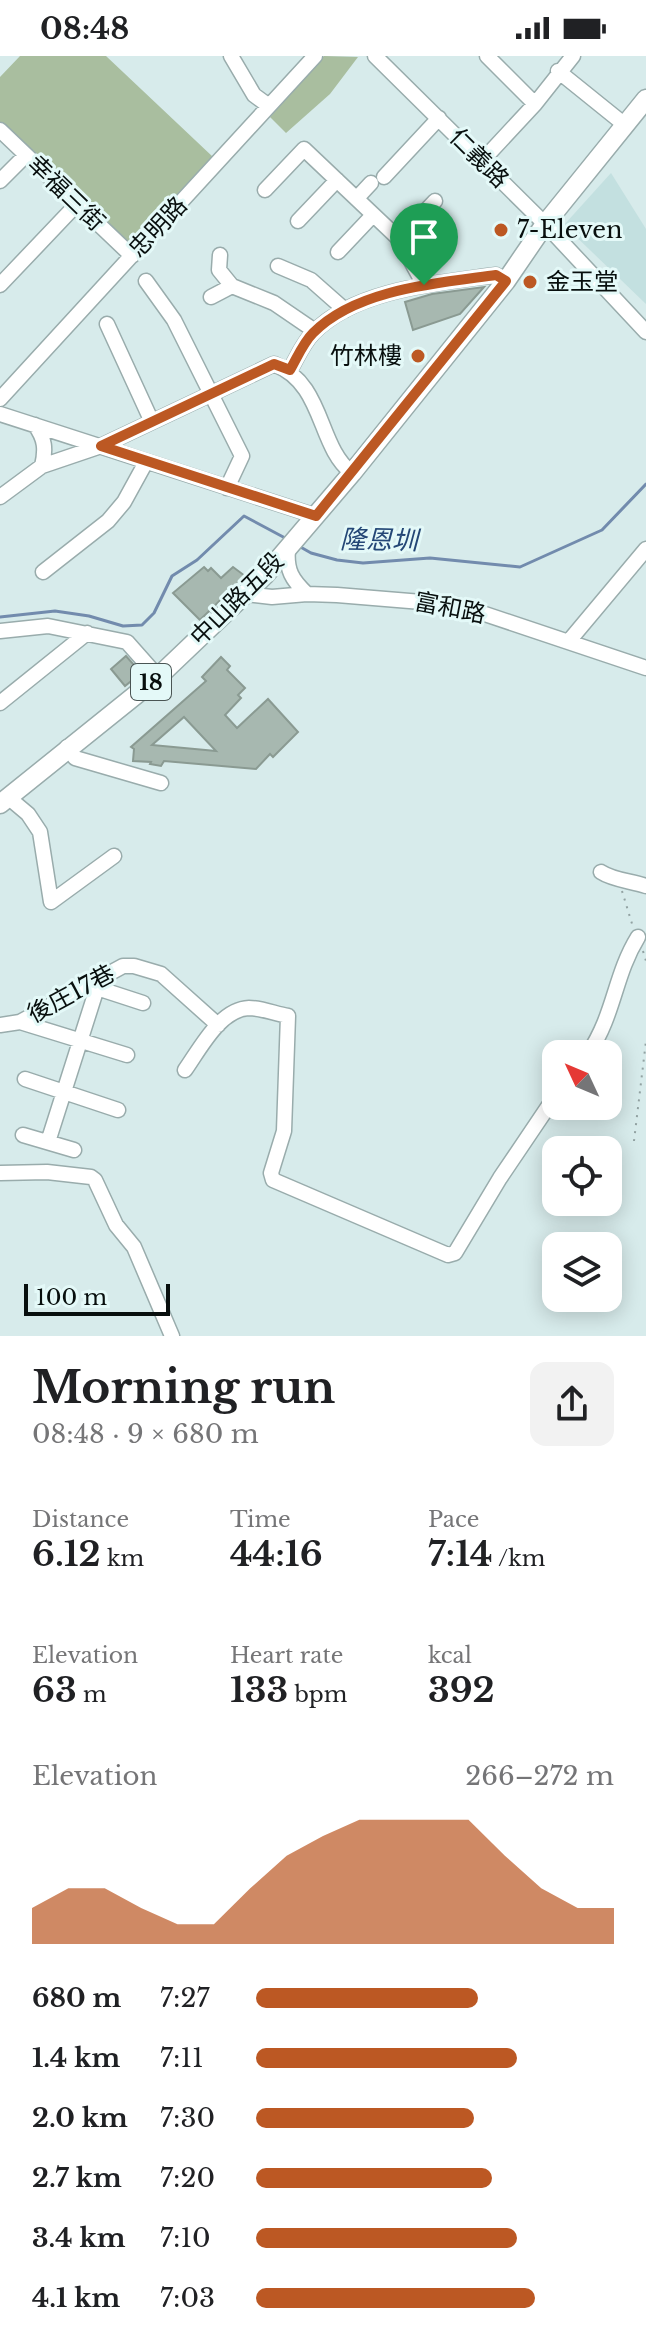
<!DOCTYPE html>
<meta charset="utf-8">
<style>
:root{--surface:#fff;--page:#f2f2f2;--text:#202124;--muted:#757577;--accent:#bc5823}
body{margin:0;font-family:"Libre Baskerville","Noto Sans TC",serif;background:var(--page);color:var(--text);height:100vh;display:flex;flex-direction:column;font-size:30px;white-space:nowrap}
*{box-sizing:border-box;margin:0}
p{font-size:26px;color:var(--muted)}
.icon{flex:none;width:44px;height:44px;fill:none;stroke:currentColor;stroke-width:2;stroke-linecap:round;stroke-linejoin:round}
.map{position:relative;height:1280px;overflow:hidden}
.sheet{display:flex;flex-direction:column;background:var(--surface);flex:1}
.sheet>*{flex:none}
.needle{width:52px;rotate:314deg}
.buttons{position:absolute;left:542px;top:984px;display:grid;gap:16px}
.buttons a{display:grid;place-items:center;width:80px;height:80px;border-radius:16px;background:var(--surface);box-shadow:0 4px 20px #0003;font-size:40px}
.scale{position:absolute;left:24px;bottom:20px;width:146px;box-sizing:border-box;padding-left:8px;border:4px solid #080f0e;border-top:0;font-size:22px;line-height:28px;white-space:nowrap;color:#080f0e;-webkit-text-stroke:6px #e4f9f8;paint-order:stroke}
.pin{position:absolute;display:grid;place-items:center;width:68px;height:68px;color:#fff;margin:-82px -34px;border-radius:50% 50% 50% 0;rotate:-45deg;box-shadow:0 0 8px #0007}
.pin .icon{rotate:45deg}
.round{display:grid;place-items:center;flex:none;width:84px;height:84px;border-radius:16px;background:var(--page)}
.overview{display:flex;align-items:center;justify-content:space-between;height:136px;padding:0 32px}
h1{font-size:44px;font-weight:800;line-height:60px}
.metrics{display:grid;grid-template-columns:repeat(3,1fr);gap:12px;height:136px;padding:8px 32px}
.metrics div{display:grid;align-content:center}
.metrics b{font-size:34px;font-weight:800}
.metrics small{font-size:22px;font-weight:400}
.metrics p{font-size:22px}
.chart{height:224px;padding:16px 32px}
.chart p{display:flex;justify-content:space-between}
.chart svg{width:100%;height:144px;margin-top:8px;fill:var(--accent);opacity:.7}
ul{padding:0 32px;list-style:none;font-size:26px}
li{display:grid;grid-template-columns:128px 96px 1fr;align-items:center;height:60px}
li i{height:20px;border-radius:10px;background:var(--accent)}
.status{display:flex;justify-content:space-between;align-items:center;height:56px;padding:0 40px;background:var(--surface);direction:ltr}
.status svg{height:22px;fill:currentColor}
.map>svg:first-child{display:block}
.built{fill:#c3e0e0}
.green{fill:#a9be9f}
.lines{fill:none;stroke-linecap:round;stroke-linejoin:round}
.stream{stroke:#728bad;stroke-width:3}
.building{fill:#a7b8b0;stroke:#8a9a92;stroke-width:2;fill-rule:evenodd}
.minor-casing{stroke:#99acac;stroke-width:17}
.major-casing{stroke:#99acac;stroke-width:21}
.path{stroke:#92a2a2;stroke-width:2;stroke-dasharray:2 6;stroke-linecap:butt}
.minor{stroke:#fff;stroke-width:14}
.major{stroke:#fff;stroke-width:18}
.route-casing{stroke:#fff;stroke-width:16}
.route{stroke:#bc5823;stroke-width:10}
.poi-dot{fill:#bc5823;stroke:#e4f9f8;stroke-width:3}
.labels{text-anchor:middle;stroke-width:6;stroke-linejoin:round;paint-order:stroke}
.shield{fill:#e4f9f8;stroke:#4a5554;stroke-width:2}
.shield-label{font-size:22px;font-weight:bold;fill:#080f0e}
.street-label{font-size:24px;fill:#080f0e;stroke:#e4f9f8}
.poi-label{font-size:24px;fill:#080f0e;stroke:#e4f9f8;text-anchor:start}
.water-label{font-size:26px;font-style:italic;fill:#244776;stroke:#e4f9f8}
</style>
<div class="status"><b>08:48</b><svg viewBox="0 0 49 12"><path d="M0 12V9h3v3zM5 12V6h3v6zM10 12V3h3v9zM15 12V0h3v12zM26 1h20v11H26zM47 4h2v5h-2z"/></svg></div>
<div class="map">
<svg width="646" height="1280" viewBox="0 0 646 1280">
<rect width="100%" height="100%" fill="#d7ebeb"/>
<!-- built -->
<path class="built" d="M 611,117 L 646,173 L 646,248 L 564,169 Z"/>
<!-- green -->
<path class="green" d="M 20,0 L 106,0 L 213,101 L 130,190 L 0,67 L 0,21 Z
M 324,0 L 358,1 L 330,38 L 286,77 L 270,61 Z"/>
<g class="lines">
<!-- stream -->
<path class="stream" d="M 297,489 L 311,497 L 337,504 L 363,507 L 430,502 L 520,511 L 602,474 L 646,428
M 0,561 L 55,555 L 89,560 L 123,570 L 142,569 L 154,557 L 172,520 L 197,504 L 244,460 L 287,483"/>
</g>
<!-- building -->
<path class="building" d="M 484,231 L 460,258 L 413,274 L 405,246 L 432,238 Z
M 204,511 L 208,515 L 211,512 L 221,522 L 233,511 L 245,520 L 200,564 L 173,537 Z
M 126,600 L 141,617 L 125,630 L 111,613 Z
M 221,601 L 230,610 L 227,614 L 245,632 L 238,639 L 241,642 L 225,659 L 237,672 L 268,643 L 298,676 L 273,701 L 270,698 L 256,713 L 164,705 L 161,710 L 150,708 L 151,706 L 133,705 L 134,693 L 131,691 L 206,625 L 202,621 ZM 184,661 L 216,695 L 152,689 Z"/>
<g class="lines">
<defs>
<path id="minor" d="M 231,0 L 254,39 L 269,50
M 375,0 L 545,168 L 646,276
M 487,0 L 535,48
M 558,15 L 625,69
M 0,74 L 132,200
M 482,105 L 535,48 L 573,0
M 384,121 L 439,62
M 0,125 L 26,99
M 265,134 L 304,93 L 399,183 L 424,229
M 357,142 L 371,127
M 298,165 L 337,124
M 399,183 L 435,145
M 338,196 L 373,159
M 220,199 L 219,214 L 232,230
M 278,210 L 311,224 L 345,254
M 146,225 L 174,264 L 242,400 L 227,432
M 0,229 L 77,148
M 211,241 L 232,230 L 274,247 L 315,275
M 107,268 L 152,366
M 290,314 C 297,302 303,287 313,277 C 355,233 439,227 496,219 L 506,225
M 0,343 L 315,0
M 0,358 L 316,460
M 35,369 C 45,383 46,393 42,410
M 0,441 L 42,410 L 101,390 L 274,308 C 325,328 317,390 352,417
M 288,493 C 286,514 292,524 307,538
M 43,516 L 108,465 L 124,446 L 146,406
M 246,538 L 272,541 L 307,538 L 337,539 L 458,549 L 646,612
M 0,575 L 48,570 L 127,586 L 158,621
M 569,585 L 646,493
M 0,647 L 87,577
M 67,691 L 75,702 L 161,727
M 9,742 L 28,758 L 40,776 L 51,846 L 114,800
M 601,816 C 613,824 631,825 646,830
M 97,932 L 143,947
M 20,966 L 127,999
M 0,969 L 20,966 L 123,910 L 134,910 L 161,918 L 218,969
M 588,998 C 615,958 614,920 638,881
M 185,1014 C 200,993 220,953 249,952 C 262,952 276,958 288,960 L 284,1075 L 271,1117 L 273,1124 L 448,1199 L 455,1197 L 500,1122 L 556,1039
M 25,1023 L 118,1054
M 23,1079 L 74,1094
M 48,1086 L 97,932 L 97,923
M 0,1117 L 47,1116 L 91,1121 L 95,1124 L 116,1169 L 134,1191 L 172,1280"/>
<path id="major" d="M 0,748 L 158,621 L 265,519 L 352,417 L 506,225 L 545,168 L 646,43"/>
</defs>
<!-- minor casing -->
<use href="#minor" class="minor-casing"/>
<!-- major casing -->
<use href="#major" class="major-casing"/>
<!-- path -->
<path class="path" d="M 622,835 L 633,871
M 643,895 L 646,905
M 634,1085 L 646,985"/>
<!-- minor -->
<use href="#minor" class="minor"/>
<!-- major -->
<use href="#major" class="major"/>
</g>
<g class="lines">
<defs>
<path id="route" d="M 496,219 L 506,225 L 316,460 L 101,390 L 274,308 L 290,314 C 297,302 303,287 313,277 C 356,233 438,227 496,219 Z"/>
</defs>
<!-- route casing -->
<use href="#route" class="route-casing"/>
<!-- route -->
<use href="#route" class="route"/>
</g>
<!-- markers -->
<g class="poi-dot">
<circle cx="501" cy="174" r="8"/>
<circle cx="530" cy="226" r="8"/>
<circle cx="418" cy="300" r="8"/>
</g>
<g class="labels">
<!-- shield labels -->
<rect class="shield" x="131" y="608" width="40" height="36" rx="6"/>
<g class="shield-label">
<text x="151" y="634">18</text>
</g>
<!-- street labels -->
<g class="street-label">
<text transform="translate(479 102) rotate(45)" y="8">仁義路</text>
<text transform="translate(66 137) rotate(44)" y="8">幸福三街</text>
<text transform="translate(158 171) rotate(-47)" y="8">忠明路</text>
<text transform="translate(237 543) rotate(-45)" y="8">中山路五段</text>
<text transform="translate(450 552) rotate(11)" y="8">富和路</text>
<text transform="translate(71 938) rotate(-28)" y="8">後庄17巷</text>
</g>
<!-- poi labels -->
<g class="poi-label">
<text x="517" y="182">7-Eleven</text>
<text x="546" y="234">金玉堂</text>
<text x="402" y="308" text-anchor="end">竹林樓</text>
</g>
<!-- water labels -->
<g class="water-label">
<text transform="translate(379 484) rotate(1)" y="9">隆恩圳</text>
</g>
</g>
</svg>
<div class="buttons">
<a><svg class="needle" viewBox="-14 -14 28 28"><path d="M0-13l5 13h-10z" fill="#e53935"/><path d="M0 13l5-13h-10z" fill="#757577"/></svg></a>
<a><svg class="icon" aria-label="locate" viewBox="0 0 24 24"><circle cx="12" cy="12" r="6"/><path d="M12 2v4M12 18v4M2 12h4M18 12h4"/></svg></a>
<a><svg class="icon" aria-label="layers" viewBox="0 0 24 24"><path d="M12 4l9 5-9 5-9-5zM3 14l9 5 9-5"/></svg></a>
</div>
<div class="scale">100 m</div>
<div class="pin" style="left:424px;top:229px;background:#1e9e55"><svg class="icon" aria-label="arrive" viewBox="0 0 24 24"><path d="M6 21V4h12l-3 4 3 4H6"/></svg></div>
</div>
<section class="sheet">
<div class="overview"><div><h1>Morning run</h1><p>08:48 · 9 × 680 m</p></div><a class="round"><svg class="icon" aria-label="share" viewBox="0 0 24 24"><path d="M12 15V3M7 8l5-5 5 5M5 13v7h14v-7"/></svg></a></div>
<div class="metrics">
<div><p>Distance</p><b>6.12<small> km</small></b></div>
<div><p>Time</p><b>44:16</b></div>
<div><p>Pace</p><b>7:14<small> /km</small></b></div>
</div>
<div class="metrics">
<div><p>Elevation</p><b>63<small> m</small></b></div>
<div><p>Heart rate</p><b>133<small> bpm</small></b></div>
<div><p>kcal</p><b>392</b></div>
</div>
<div class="chart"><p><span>Elevation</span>266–272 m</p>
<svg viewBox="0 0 160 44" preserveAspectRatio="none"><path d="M0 44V33L10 27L20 27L30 33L40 38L50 38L60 27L70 17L80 11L90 6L100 6L110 6L120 6L130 17L140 27L150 33L160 33V44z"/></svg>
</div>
<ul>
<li><b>680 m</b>7:27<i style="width:62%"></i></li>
<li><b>1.4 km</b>7:11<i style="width:73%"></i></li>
<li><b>2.0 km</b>7:30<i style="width:61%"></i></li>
<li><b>2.7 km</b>7:20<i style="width:66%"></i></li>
<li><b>3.4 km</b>7:10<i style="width:73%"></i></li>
<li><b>4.1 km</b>7:03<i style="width:78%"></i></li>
</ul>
</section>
